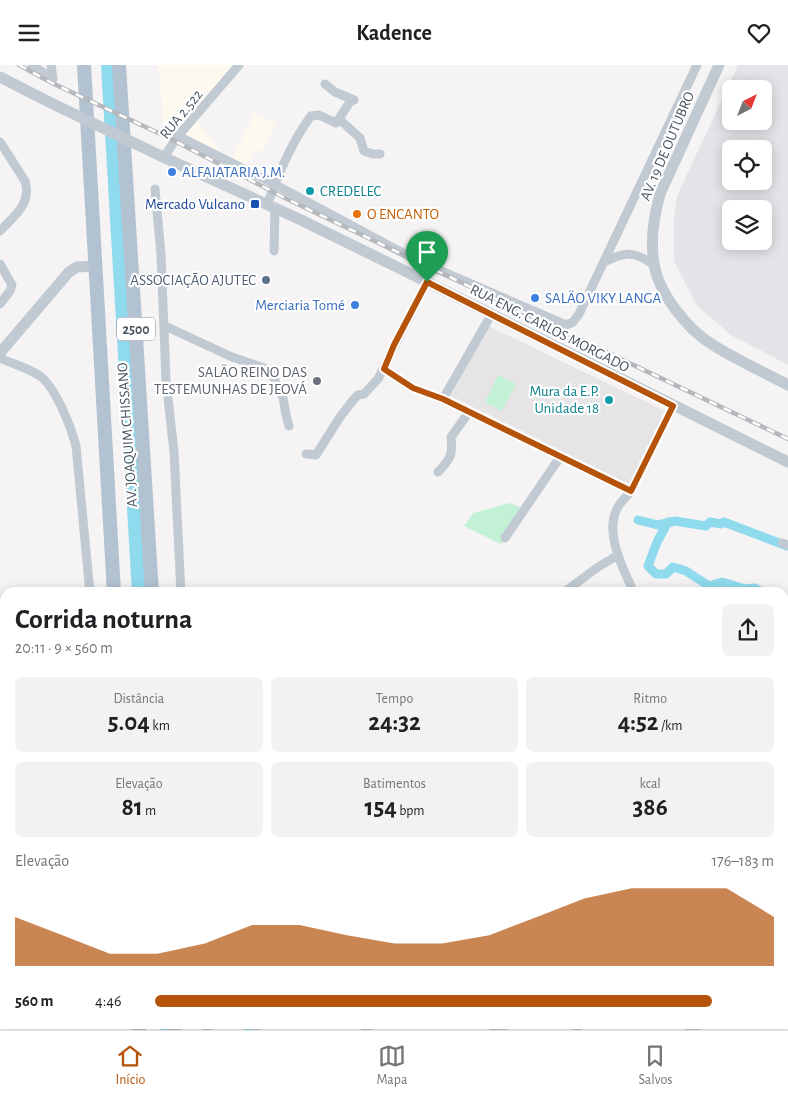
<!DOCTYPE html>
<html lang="pt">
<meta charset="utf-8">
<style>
:root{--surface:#fff;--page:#f2f2f2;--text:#202124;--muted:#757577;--line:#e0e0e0;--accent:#b45309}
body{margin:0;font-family:"Alegreya Sans",sans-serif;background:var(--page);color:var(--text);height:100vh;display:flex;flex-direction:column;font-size:19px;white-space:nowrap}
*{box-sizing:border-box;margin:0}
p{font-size:16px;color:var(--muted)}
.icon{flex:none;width:28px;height:28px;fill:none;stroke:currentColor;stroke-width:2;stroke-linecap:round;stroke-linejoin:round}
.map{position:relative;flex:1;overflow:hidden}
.drawer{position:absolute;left:0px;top:522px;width:789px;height:442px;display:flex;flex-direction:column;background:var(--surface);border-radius:15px 15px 0 0;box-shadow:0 2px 12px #0003}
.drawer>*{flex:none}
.needle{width:32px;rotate:42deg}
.fabs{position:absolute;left:722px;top:15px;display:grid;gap:10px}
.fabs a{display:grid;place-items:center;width:50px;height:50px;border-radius:8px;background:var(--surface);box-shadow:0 2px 12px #0003;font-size:25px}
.pin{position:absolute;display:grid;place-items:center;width:42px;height:42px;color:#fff;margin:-51px -21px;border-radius:50% 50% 50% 0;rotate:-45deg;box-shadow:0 0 5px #0007}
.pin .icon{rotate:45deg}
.round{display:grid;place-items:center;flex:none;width:52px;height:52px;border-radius:8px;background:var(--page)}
.head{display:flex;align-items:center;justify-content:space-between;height:85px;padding:0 15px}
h1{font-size:28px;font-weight:700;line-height:38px}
.figures{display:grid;grid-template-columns:repeat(3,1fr);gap:8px;height:85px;padding:5px 15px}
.figures div{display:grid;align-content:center;border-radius:8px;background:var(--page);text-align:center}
.figures b{font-size:25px;font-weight:700}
.figures small{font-size:14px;font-weight:400}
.figures p{font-size:14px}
.chart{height:140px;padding:10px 15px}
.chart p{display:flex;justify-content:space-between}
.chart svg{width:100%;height:90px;margin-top:5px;fill:var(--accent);opacity:.7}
ul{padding:0 15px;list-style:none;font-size:16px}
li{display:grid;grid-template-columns:80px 60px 1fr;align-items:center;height:38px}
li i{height:12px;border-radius:6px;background:var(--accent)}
header{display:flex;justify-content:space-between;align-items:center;height:65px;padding:0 15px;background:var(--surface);font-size:22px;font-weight:700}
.dock{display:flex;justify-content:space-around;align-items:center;height:70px;border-top:1px solid var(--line);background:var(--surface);font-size:14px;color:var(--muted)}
.dock a{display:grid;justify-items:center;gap:2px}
.dock .on{color:var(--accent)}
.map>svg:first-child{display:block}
.commercial{fill:#fdf9ef}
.education{fill:#e6e4e5}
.airport{fill:#e2e4e7;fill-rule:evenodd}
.green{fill:#c3f1d5}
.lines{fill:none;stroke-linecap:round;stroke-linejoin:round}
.canal{stroke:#90daee;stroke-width:9}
.river{stroke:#90daee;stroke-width:16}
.minor{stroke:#c1cad2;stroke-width:9}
.tertiary{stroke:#c1cad2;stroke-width:11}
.primary{stroke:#b3c2d1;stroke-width:14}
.rail-casing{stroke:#b5b8bd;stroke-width:4.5}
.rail{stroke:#fff;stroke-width:2.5;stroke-dasharray:8;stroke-linecap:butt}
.tertiary-bridge{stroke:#c1cad2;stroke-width:11}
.route-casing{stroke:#fff;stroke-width:10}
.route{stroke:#b45309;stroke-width:6}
.shop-dot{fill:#3f7fe0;stroke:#fff;stroke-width:2}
.culture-dot{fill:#0f9aa8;stroke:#fff;stroke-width:2}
.transit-dot{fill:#1a4fb4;stroke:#fff;stroke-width:2}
.food-dot{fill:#e8710a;stroke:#fff;stroke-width:2}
.service-dot{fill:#5c6f8a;stroke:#fff;stroke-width:2}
.worship-dot{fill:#6b7280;stroke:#fff;stroke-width:2}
.labels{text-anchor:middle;stroke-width:4.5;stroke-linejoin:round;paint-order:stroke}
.shield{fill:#fff;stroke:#808990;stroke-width:1}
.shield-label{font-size:14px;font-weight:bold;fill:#4a5661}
.street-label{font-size:15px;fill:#4a5661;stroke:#fff}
.shop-label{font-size:15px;fill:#366cbe;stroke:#fff;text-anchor:start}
.culture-label{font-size:15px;fill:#0d838f;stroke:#fff;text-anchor:start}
.transit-label{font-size:15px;fill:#164399;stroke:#fff;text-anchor:end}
.food-label{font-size:15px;fill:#c56008;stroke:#fff;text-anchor:start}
.service-label{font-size:15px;fill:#4e5e75;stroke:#fff;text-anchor:end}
.worship-label{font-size:15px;fill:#5b616d;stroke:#fff;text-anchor:end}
</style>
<header><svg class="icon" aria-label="menu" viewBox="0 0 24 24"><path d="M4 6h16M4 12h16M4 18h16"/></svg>Kadence<svg class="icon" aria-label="heart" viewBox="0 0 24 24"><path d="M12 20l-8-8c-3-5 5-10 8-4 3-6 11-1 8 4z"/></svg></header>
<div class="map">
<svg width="788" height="965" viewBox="0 0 788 965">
<rect width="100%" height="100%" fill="#f5f3f3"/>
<!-- commercial -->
<path class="commercial" d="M 158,0 L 237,0 L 194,50 L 223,91 L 164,63 Z
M 255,48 L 276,59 L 262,87 L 254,84 L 246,101 L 232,94 Z"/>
<!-- education -->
<path class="education" d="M 488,261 L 667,347 L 633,421 L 451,331 Z"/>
<!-- airport -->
<path class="airport" d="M 738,0 L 788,0 L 788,300 L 731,270 L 697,241 L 674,196 L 674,153 L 677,131 ZM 731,24 L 764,24 L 764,56 L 731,56 ZM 731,84 L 764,84 L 764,116 L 731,116 ZM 731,144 L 764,144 L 764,176 L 731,176 Z"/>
<!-- green -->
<path class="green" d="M 498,310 L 516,319 L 502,346 L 485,337 Z
M 510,438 L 525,445 L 501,479 L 464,461 L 473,448 Z"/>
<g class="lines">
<!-- canal -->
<path class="canal" d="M 638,455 L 658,460 L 675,456 L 706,461 L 710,457 L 721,459 L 724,457 L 787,481
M 668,457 L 657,477 L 648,501 L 656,509 L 666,509 L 673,502 L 686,506 L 709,521 L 722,517 L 745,524 L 755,523 L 763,528
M 784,539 L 788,542
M 784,624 L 788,626
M 784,661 L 788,651
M 164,960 L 164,965
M 249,960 L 249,965"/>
<!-- river -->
<path class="river" d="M 109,0 L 140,528"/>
<!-- minor -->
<path class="minor" d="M 32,0 L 53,14 L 51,0
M 339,54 L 360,73 L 364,86 L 373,89 L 380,89
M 178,71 L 274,119 L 416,195 L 566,260 L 573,257 L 579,249 L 697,0
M 0,77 L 25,116 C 32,139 14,151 0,166
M 164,92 L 178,71 L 239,0
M 155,124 L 161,189 L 166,315 L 174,387 L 181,528
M 267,140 C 277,112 293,75 311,51 L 319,50 L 336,58 L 350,37 L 354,35 L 335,27 L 325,19
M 274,186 L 275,144
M 604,197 C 626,187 633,185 654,200
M 0,199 L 12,220 L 10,226 L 0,239
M 165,261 L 232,292 L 270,305 L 283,333 L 286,350 L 289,361
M 0,293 C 13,299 28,303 40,311 C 56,323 71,362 76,381 L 90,528
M 384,304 L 413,323 L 443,334 L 631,426
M 443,334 L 491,250
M 306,389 L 316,390 L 340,352 L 354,334 L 358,330 L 364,329 L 378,314 L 427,217
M 438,407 C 451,394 453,389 451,372 L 469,347
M 505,473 L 560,392
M 782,478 L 788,480
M 563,528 L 598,502 L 618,490
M 634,528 C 624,505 604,469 617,444 C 620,437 626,432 631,426 L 673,341
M 0,646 L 5,640
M 784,665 L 788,662
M 784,686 L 788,693
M 784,710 L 788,702
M 784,729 L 788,735
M 0,832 L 5,834
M 784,908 L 788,905
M 256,960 L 256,965
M 363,960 L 368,965
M 207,965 L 208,960
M 494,965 L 506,960
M 577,965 L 578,960
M 690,965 L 699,960"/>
<!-- tertiary -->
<path class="tertiary" d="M 719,0 L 660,129 C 654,152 650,174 654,198 C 658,228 688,265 713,280 C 737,295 763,307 788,320
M 0,12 L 49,37
M 163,92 L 299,154 L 411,209 L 788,397
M 0,288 L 69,207 L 77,202 L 96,201"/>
<!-- primary -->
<path class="primary" d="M 84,0 L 114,528
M 119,0 L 152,528
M 138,960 L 139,965
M 173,960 L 174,965"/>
<defs>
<path id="rail" d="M 19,0 L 52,18 L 169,73 L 289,135 L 788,374"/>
</defs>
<!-- rail casing -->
<use href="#rail" class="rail-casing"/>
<!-- rail -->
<use href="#rail" class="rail"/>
<!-- tertiary-bridge -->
<path class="tertiary-bridge" d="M 49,37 L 163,92"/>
</g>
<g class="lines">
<defs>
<path id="route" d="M 427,217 L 673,341 L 631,426 L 443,334 L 413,323 L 384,304 L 394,280 Z"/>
</defs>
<!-- route casing -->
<use href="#route" class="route-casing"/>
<!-- route -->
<use href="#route" class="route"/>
</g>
<!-- markers -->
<g class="shop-dot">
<circle cx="172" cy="107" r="5"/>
<circle cx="535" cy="233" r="5"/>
<circle cx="355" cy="240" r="5"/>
</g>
<g class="culture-dot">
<circle cx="310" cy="126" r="5"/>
<circle cx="609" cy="335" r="5"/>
</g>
<rect class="transit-dot" x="250" y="134" width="10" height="10" rx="2.5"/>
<circle class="food-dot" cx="357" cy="149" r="5"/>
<circle class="service-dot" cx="266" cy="215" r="5"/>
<circle class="worship-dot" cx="317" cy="316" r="5"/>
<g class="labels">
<!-- shield labels -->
<rect class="shield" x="117" y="252.5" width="38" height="23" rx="4"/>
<g class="shield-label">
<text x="136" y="269">2500</text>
</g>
<!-- street labels -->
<g class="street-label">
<text transform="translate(181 49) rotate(-51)" y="5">RUA 2.522</text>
<text transform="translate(667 81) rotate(-67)" y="5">AV. 19 DE OUTUBRO</text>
<text transform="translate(550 263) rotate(27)" y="5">RUA ENG. CARLOS MORGADO</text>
<text transform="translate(127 370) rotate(-94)" y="5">AV. JOAQUIM CHISSANO</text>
</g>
<!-- shop labels -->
<g class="shop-label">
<text x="182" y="112">ALFAIATARIA J.M.</text>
<text x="545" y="238">SALÃO VIKY LANGA</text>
<text x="345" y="245" text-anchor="end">Merciaria Tomé</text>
</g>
<!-- culture labels -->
<g class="culture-label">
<text x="320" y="131">CREDELEC</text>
<text x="599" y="331" text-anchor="end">Mura da E.P.<tspan x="599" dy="17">Unidade 18</tspan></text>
</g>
<!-- transit labels -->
<g class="transit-label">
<text x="245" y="144">Mercado Vulcano</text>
</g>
<!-- food labels -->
<g class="food-label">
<text x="367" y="154">O ENCANTO</text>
</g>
<!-- service labels -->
<g class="service-label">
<text x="256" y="220">ASSOCIAÇĀO AJUTEC</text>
</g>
<!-- worship labels -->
<g class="worship-label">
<text x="307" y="312">SALÃO REINO DAS<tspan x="307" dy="17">TESTEMUNHAS DE JEOVÁ</tspan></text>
</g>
</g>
</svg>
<div class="fabs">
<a><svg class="needle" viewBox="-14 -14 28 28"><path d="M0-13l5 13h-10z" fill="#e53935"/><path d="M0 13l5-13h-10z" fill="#757577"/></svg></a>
<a><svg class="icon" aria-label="locate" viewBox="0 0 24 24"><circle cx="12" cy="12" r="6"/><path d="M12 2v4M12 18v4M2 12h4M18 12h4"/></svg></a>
<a><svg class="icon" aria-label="layers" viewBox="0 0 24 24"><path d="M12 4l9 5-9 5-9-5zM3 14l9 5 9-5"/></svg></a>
</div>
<div class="pin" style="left:427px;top:217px;background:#1e9e55"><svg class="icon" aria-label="arrive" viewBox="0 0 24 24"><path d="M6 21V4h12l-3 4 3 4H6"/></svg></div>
<section class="drawer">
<div class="head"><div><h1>Corrida noturna</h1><p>20:11 · 9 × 560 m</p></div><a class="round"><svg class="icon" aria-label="share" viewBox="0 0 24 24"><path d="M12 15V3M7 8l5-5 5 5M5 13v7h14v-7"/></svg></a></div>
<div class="figures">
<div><p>Distância</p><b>5.04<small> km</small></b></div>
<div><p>Tempo</p><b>24:32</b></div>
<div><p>Ritmo</p><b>4:52<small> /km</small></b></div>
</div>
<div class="figures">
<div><p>Elevação</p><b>81<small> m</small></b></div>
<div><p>Batimentos</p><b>154<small> bpm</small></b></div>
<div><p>kcal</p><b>386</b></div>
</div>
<div class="chart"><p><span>Elevação</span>176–183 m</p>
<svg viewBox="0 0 160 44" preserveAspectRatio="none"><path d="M0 44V20L10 29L20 38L30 38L40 33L50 24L60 24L70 29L80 33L90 33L100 29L110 20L120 11L130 6L140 6L150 6L160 20V44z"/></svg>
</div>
<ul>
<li><b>560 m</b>4:46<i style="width:90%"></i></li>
</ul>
</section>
</div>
<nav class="dock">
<a class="on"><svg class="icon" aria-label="home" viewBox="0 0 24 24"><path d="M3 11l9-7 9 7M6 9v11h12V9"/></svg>Início</a>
<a><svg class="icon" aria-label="map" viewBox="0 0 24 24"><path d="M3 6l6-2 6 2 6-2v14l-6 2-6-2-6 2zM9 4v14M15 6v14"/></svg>Mapa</a>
<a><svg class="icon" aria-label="saved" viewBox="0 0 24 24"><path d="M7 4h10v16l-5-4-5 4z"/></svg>Salvos</a>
</nav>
